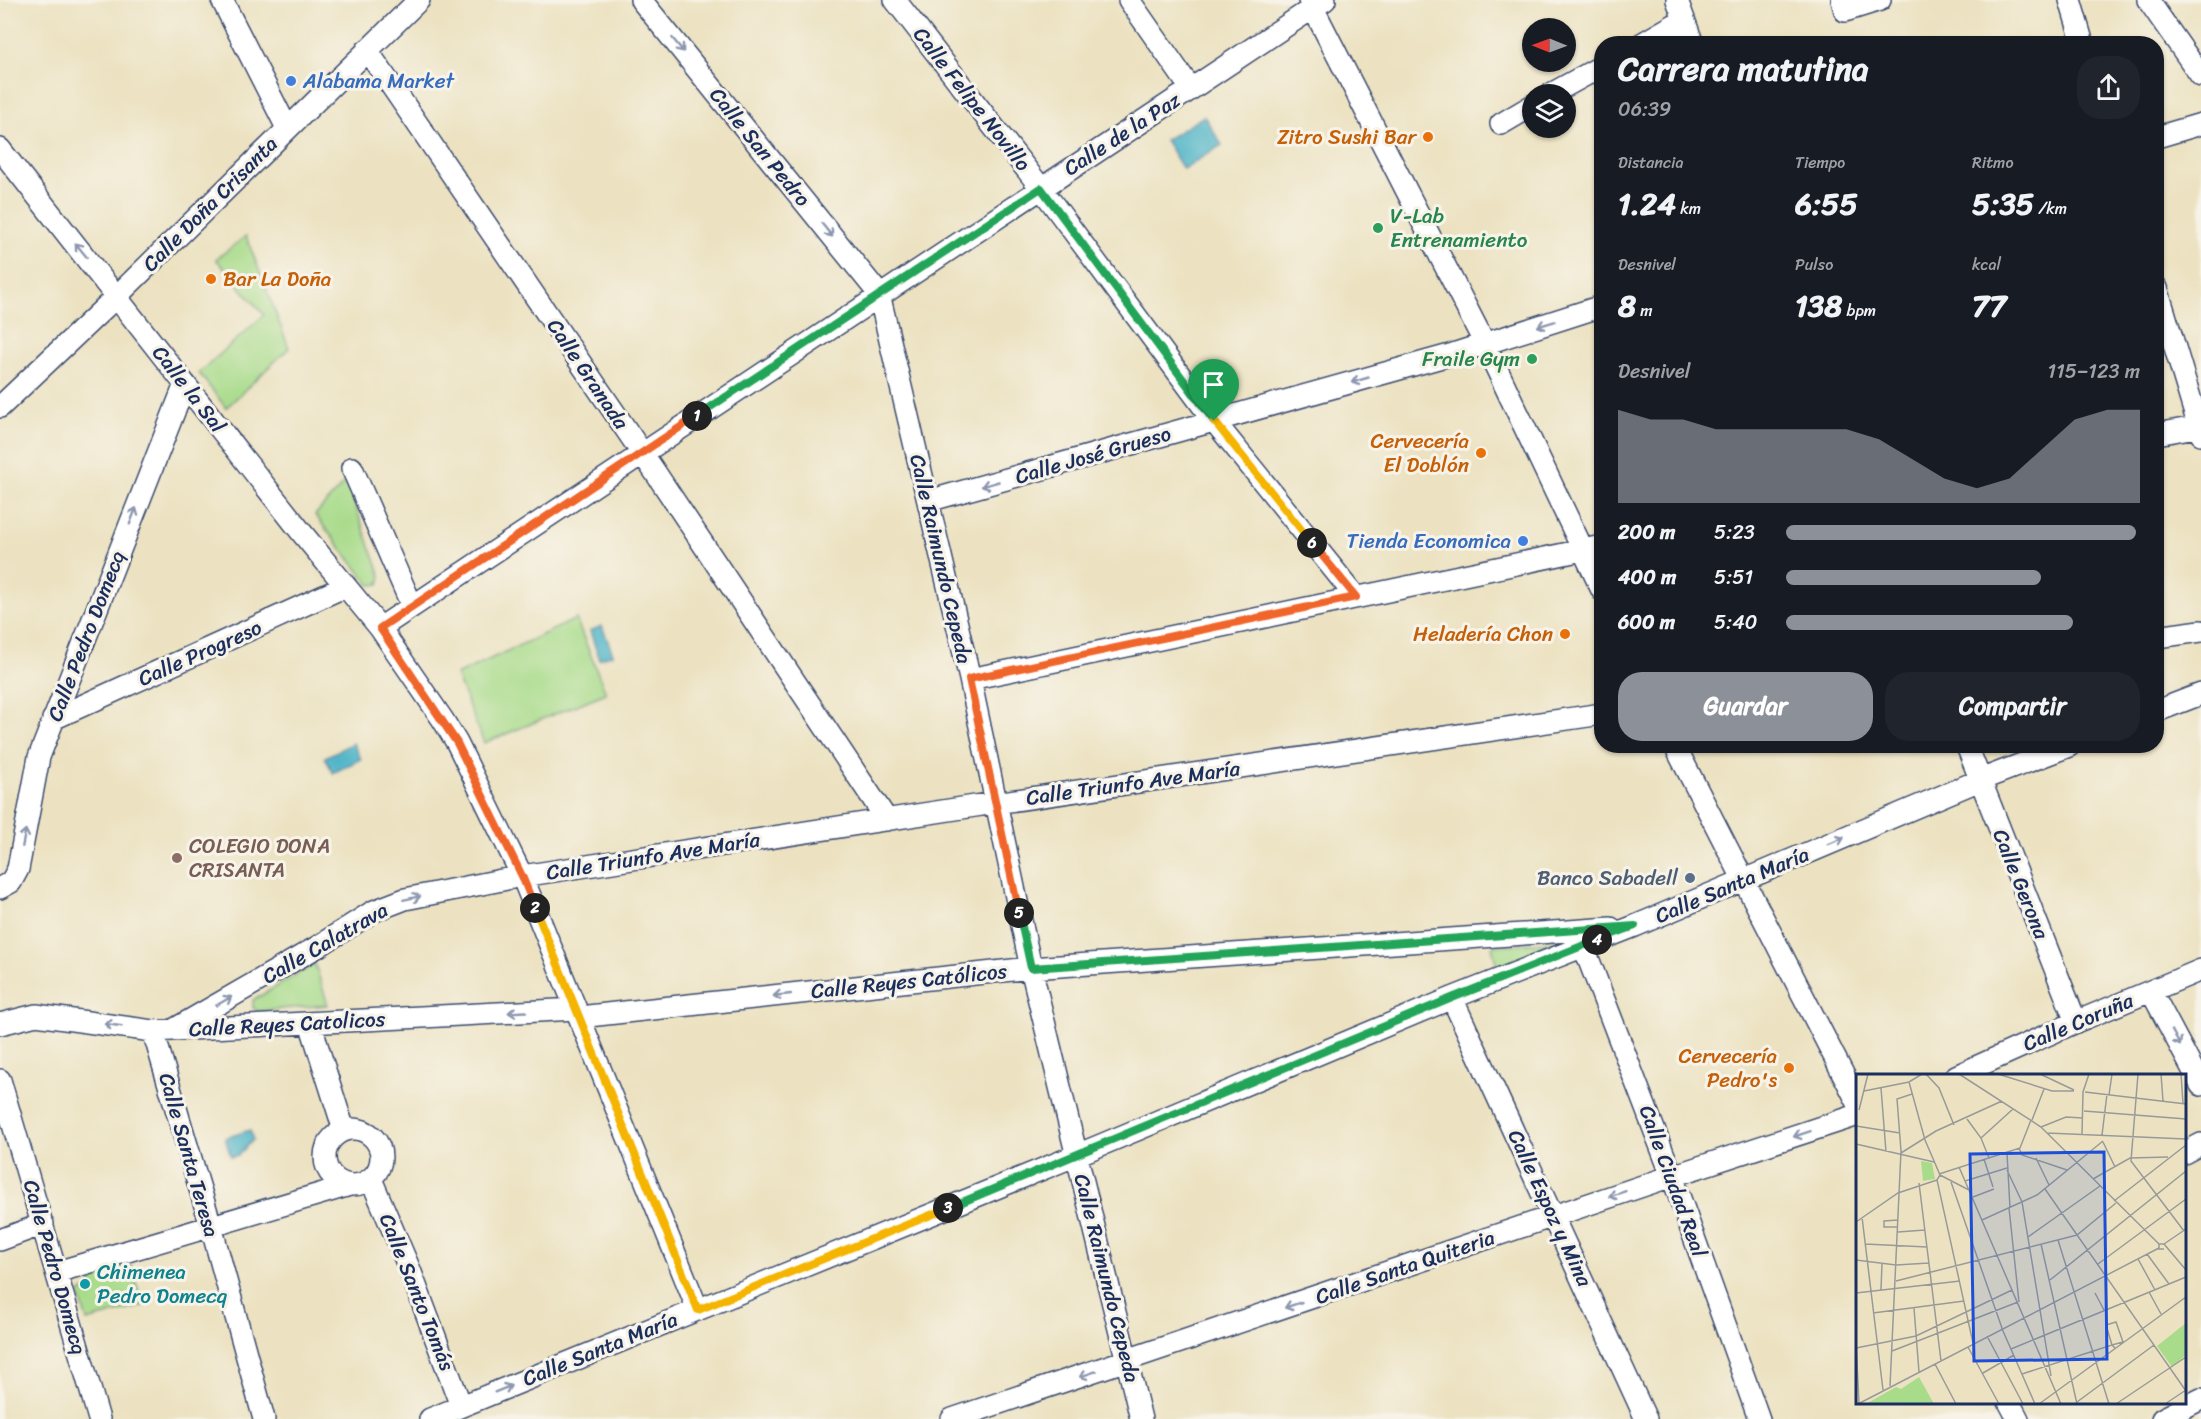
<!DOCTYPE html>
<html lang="es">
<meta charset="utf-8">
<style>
:root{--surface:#171b24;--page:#20242c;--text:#f1f3f6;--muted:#9ea1a6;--accent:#8c9099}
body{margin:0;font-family:Sriracha,sans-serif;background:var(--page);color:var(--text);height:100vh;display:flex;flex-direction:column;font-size:22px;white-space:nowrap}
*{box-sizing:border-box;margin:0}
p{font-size:20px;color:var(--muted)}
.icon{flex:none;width:33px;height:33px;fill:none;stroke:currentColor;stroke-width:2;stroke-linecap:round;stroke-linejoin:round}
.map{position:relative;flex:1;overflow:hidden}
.side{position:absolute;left:1594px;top:36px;width:570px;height:717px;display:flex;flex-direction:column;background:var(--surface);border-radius:24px;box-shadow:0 2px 4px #0004}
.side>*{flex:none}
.needle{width:39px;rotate:271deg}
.controls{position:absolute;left:1522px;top:18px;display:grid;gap:12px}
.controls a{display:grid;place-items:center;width:54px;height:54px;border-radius:50%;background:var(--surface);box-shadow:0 2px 4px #0004;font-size:30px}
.pin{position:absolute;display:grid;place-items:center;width:51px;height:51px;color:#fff;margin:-62px -26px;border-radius:50% 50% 50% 0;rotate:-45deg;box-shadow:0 0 6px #0007}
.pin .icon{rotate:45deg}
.km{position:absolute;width:30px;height:30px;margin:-15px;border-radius:50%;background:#222;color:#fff;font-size:16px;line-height:30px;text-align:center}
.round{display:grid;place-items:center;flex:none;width:63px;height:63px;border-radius:24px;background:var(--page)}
.head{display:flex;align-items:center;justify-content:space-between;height:102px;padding:0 24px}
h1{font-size:33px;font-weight:700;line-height:45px}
.figures{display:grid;grid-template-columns:repeat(3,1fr);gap:9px;height:102px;padding:6px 24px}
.figures div{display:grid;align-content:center}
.figures b{font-size:30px;font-weight:700}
.figures small{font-size:16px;font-weight:400}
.figures p{font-size:16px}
.chart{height:168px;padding:12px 24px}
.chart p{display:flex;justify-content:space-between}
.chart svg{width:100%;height:108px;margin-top:6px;fill:var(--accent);opacity:.7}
.action{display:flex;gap:12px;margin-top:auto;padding:12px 24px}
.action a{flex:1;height:69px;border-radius:24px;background:var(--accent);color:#fff;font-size:24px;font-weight:700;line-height:69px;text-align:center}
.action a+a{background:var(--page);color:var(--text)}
ul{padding:0 24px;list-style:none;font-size:20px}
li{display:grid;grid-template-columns:96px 72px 1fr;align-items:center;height:45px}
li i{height:15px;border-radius:8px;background:var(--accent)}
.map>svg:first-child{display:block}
.green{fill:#a8db8a;stroke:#628574;stroke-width:1.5}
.water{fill:#48b2c6;stroke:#327092;stroke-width:1.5}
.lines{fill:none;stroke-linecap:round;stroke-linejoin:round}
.street-casing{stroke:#3a4a6d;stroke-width:24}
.street{stroke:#fff;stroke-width:21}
.oneway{stroke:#8d97ae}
.split-1-casing{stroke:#fff;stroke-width:12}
.split-2-casing{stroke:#fff;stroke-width:12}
.split-3-casing{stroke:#fff;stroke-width:12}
.split-4-casing{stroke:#fff;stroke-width:12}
.split-5-casing{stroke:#fff;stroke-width:12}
.split-6-casing{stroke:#fff;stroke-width:12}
.split-7-casing{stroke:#fff;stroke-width:12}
.split-1{stroke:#22a559;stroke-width:8}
.split-2{stroke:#f0652b;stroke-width:8}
.split-3{stroke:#f5b400;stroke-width:8}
.split-4{stroke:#22a559;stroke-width:8}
.split-5{stroke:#22a559;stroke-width:8}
.split-6{stroke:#f0652b;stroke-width:8}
.split-7{stroke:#f5b400;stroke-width:8}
.shop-dot{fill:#3f7fe0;stroke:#f7f3e8;stroke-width:2}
.food-dot{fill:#e8710a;stroke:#f7f3e8;stroke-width:2}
.leisure-dot{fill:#2e9e5b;stroke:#f7f3e8;stroke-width:2}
.education-dot{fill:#8d6e63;stroke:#f7f3e8;stroke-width:2}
.service-dot{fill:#5c6f8a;stroke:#f7f3e8;stroke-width:2}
.culture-dot{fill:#0f9aa8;stroke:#f7f3e8;stroke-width:2}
.labels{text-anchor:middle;stroke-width:6;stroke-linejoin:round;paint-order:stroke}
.shop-label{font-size:21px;fill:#366cbe;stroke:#f7f3e8;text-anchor:start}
.street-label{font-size:21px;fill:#1b2f5e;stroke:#f7f3e8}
.food-label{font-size:21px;fill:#c56008;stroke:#f7f3e8;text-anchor:end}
.leisure-label{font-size:21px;fill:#27864d;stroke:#f7f3e8;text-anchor:start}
.education-label{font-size:21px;fill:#785e54;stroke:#f7f3e8;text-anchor:start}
.service-label{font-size:21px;fill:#4e5e75;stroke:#f7f3e8;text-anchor:end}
.culture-label{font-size:21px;fill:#0d838f;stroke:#f7f3e8;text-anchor:start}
.inset-road{fill:none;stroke:#989a99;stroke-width:1.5}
.view{fill:#1d4ed8;fill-opacity:0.15;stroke:#1d4ed8;stroke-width:3}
.inset-edge{fill:none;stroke:#1b2f5e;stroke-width:3}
</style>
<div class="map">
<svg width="2201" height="1419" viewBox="0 0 2201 1419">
<rect width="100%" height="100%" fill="#f7f3e8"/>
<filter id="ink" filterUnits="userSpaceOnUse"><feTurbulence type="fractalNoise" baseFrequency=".0167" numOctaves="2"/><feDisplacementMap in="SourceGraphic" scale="12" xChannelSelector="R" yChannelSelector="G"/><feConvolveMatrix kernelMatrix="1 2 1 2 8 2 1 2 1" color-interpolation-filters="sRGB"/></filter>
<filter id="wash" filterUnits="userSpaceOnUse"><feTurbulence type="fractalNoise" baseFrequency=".008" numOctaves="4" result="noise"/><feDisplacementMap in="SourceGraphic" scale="24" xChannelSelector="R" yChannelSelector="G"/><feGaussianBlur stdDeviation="1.35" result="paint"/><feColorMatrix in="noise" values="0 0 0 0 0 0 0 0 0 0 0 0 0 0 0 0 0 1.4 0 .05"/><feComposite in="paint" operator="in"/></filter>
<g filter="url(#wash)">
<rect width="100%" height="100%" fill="#ece2c1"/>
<!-- green -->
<path class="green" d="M 246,236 L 289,348 L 226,408 L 199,373 L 264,315 L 216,259 Z
M 346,481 L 381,576 L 379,584 L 370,585 L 315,515 Z
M 576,619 L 606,693 L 484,743 L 456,675 Z
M 1572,940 L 1498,972 L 1492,946 Z
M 315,964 L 328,1005 L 258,1011 L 253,1008 L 253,1000 Z
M 131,1265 L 143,1306 L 87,1321 L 79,1294 L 91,1287 L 92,1277 Z"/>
<!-- water -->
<path class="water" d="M 1204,116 L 1222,145 L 1183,169 L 1165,140 Z
M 602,626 L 613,654 L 599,659 L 590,631 Z
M 353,743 L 361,759 L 333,773 L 325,757 Z
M 250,1130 L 253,1140 L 238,1155 L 231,1157 L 225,1138 Z"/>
</g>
<g filter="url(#ink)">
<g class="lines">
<defs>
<path id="street" d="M 222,0 L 287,128
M 641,0 L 879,294 L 970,679 L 1031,968 L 1141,1419
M 895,0 L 1041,188 L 1214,421 L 1356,597
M 1129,0 L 1191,89
M 1309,0 L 1485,344 L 1602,590
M 1677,0 L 1693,44
M 1842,0 L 1845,11 L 1880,0
M 2070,0 L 2083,44
M 2148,0 L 2201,76
M 1641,44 L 1684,19
M 367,50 L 655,472 L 887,820
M 1551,94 L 1602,66
M 1501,124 L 1533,105
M 2157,137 L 2201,124
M 0,149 L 302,533 L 380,628 L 443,720 L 457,743 L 522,876 L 698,1310
M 2157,288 L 2201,434
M 0,407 L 117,296 L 419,0
M 2157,434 L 2201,426
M 352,468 L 412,606
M 928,501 L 1453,354 L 1602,306
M 380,628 L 1325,0
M 2157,637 L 2201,631
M 970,679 L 1602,546
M 2157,711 L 2201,694
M 53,719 L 346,586
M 1675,746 L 1858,1103
M 1967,746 L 2076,1022
M 0,888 L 11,882 L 18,869 L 39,757 L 185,384
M 1583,945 L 1672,1176 L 1759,1419
M 2151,991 L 2201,1085
M 1452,998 L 1646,1419
M 579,1017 L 1031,968 L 1611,928
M 310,1023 L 344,1130
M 0,1024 L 36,1015 L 153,1031 L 576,1009
M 173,1030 L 317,947 L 374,911 L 405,899 L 522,876 L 975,806 L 1602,714
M 153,1031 L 211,1226 L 264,1419
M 1956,1076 L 2076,1022 L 2201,970
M 0,1080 L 99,1419
M325 1157a28 28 0 1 1 56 0a28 28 0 1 1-56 0Z
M 2184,1153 L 2201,1144
M 371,1179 L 410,1270 L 461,1406
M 0,1240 L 43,1224
M 57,1272 L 350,1185
M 2009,1402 L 2018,1419
M 430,1419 L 1077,1155 L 1452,998 L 1635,926 L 1980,780 L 2069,746
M 952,1419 L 1672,1176 L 1858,1115
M 2162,1419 L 2201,1399"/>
</defs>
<!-- street casing -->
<use href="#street" class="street-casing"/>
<!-- street -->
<use href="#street" class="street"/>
</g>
<!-- one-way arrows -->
<defs><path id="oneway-shaft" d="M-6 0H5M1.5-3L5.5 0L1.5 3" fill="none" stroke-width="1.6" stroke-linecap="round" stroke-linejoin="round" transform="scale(1.5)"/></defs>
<g class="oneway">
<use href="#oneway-shaft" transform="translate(678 45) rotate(51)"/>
<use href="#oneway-shaft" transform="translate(827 230) rotate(51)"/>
<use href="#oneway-shaft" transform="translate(81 250) rotate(-129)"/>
<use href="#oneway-shaft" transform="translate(1546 324) rotate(163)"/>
<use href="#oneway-shaft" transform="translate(1360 380) rotate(164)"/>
<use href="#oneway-shaft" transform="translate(990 484) rotate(164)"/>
<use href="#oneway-shaft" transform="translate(133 516) rotate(-69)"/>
<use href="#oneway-shaft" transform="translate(24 838) rotate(-79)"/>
<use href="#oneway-shaft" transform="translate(1836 841) rotate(-23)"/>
<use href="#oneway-shaft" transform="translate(412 898) rotate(-12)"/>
<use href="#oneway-shaft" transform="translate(782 995) rotate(174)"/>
<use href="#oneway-shaft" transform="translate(224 1001) rotate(-30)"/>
<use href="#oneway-shaft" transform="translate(517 1012) rotate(177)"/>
<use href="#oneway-shaft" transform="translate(113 1025) rotate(-172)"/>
<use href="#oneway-shaft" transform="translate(2176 1038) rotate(62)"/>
<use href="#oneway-shaft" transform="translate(1802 1134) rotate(162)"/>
<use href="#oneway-shaft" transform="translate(1617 1194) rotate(161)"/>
<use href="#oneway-shaft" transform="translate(1293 1305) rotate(161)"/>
<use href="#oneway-shaft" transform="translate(1088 1374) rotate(162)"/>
<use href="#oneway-shaft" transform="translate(503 1389) rotate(-22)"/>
</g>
</g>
<g class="lines" filter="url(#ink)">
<defs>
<path id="split-1" d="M 697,416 L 1041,188 L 1214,421"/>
<path id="split-2" d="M 535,908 L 522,876 L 457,743 L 380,628 L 697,416"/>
<path id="split-3" d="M 535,908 L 698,1310 L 948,1208"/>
<path id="split-4" d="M 948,1208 L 1452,998 L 1597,940"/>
<path id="split-5" d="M 1019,913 L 1031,968 L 1635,926 L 1597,940"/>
<path id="split-6" d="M 1019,913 L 969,679 L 1356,597 L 1312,543"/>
<path id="split-7" d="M 1214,421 L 1312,543"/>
</defs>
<!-- split-1 casing -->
<use href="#split-1" class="split-1-casing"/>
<!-- split-2 casing -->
<use href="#split-2" class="split-2-casing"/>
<!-- split-3 casing -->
<use href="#split-3" class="split-3-casing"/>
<!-- split-4 casing -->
<use href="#split-4" class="split-4-casing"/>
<!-- split-5 casing -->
<use href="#split-5" class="split-5-casing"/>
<!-- split-6 casing -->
<use href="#split-6" class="split-6-casing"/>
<!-- split-7 casing -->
<use href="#split-7" class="split-7-casing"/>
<!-- split-1 -->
<use href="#split-1" class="split-1"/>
<!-- split-2 -->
<use href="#split-2" class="split-2"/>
<!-- split-3 -->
<use href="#split-3" class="split-3"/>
<!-- split-4 -->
<use href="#split-4" class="split-4"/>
<!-- split-5 -->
<use href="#split-5" class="split-5"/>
<!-- split-6 -->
<use href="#split-6" class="split-6"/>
<!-- split-7 -->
<use href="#split-7" class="split-7"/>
</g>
<!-- markers -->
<g class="shop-dot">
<circle cx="291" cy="81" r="6"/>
<circle cx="1523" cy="541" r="6"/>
</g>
<g class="food-dot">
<circle cx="1428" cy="137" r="6"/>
<circle cx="211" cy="279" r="6"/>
<circle cx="1481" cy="453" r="6"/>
<circle cx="1565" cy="634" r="6"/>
<circle cx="1789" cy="1068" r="6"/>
</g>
<g class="leisure-dot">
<circle cx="1378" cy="228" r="6"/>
<circle cx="1532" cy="359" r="6"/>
</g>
<circle class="education-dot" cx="177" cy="858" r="6"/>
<circle class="service-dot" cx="1690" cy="878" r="6"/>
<circle class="culture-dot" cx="85" cy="1284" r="6"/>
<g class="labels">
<!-- shop labels -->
<g class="shop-label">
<text x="303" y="88">Alabama Market</text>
<text x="1511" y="548" text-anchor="end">Tienda Economica</text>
</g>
<!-- street labels -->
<g class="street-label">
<text transform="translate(972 99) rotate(52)" y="7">Calle Felipe Novillo</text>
<text transform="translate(1122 134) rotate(-33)" y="7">Calle de la Paz</text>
<text transform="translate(760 147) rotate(51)" y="7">Calle San Pedro</text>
<text transform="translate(210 204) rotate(-45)" y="7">Calle Doña Crisanta</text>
<text transform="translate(588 374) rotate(56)" y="7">Calle Granada</text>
<text transform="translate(189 389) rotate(52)" y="7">Calle la Sal</text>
<text transform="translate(1093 455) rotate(-16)" y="7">Calle José Grueso</text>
<text transform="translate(941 559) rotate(77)" y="7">Calle Raimundo Cepeda</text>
<text transform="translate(86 636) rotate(-69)" y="7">Calle Pedro Domecq</text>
<text transform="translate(200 653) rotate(-24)" y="7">Calle Progreso</text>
<text transform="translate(1133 783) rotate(-8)" y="7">Calle Triunfo Ave María</text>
<text transform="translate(653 856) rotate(-9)" y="7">Calle Triunfo Ave María</text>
<text transform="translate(2021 884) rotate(68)" y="7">Calle Gerona</text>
<text transform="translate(1732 885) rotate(-23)" y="7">Calle Santa María</text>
<text transform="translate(325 943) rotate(-30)" y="7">Calle Calatrava</text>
<text transform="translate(909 981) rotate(-6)" y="7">Calle Reyes Católicos</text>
<text transform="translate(2078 1022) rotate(-23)" y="7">Calle Coruña</text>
<text transform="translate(287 1024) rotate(-3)" y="7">Calle Reyes Catolicos</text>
<text transform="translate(189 1155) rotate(74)" y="7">Calle Santa Teresa</text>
<text transform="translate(1673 1181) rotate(70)" y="7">Calle Ciudad Real</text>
<text transform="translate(1550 1208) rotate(65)" y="7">Calle Espoz y Mina</text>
<text transform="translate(55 1267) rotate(74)" y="7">Calle Pedro Domecq</text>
<text transform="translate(1405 1267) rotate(-19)" y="7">Calle Santa Quiteria</text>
<text transform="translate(1107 1278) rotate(76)" y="7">Calle Raimundo Cepeda</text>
<text transform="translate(417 1292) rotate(68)" y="7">Calle Santo Tomás</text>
<text transform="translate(600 1349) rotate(-22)" y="7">Calle Santa María</text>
</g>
<!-- food labels -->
<g class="food-label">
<text x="1416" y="144">Zitro Sushi Bar</text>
<text x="223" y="286" text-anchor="start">Bar La Doña</text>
<text x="1469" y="448">Cervecería<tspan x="1469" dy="24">El Doblón</tspan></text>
<text x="1553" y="641">Heladería Chon</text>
<text x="1777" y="1063">Cervecería<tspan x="1777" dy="24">Pedro's</tspan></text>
</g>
<!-- leisure labels -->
<g class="leisure-label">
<text x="1390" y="223">V-Lab<tspan x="1390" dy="24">Entrenamiento</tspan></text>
<text x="1520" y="366" text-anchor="end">Fraile Gym</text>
</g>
<!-- education labels -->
<g class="education-label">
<text x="189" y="853">COLEGIO DONA<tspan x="189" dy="24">CRISANTA</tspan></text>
</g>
<!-- service labels -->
<g class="service-label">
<text x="1678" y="885">Banco Sabadell</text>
</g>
<!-- culture labels -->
<g class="culture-label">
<text x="97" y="1279">Chimenea<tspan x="97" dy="24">Pedro Domecq</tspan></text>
</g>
</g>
<!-- overview -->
<g transform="translate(1856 1074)">
<rect width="330" height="330" fill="#ece2c1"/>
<path d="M 65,87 L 76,89 L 79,105 L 67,107 ZM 330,249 L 330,281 L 316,293 L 301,272 ZM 63,303 L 78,330 L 10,330 L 40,313 L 45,315 Z" fill="#a8db8a"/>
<path class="inset-road" d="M 70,0 L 83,14 L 98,51M 103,0 L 185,53 L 303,170M 142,0 L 196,17 L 218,17M 184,0 L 218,16M 282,0 L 275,87 L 328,157M 305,0 L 307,27M 325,0 L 327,29M 53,8 L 69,66 L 84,101 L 81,106 L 117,269M 25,14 L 30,78M 8,17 L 53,8 L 66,0M 229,18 L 330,30M 253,21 L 256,0M 3,36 L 12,0M 228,37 L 330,45M 111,45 L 125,64 L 133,84M 176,46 L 188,15M 0,52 L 44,59M 185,53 L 210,43 L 227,44M 191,59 L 330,65M 226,60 L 227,18 L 233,0M 246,61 L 251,20M 125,64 L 157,35M 247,68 L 259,93M 0,70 L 78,88M 163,74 L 166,81 L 211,96M 45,79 L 80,57 L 146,27M 151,79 L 154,134M 180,84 L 193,111M 128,85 L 137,113M 103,93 L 205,330M 151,96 L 166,128 L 195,302M 83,100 L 164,74 L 175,46M 84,101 L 113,116M 237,105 L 274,84 L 312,83M 109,107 L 151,94M 95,108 L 147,257 L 179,330M 63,109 L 85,287M 189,115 L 330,317M 117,123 L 138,115M 258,127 L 330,71M 153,134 L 163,228M 6,143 L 27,316M 126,146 L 181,121 L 247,67M 0,148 L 42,119 L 81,106M 42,153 L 28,153 L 28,147 L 42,146M 42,158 L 69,156M 172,163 L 244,112M 202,166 L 253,330M 9,170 L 71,173M 185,170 L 221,330M 308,170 L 330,155M 308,175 L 303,175 L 303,170 L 308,170 L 330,196M 291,180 L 313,210M 282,185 L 299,216M 0,186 L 40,191 L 73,189M 242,190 L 330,125M 194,206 L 330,97M 40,207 L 221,161 L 260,129M 25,216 L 26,189M 293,218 L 305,240M 0,219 L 104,207M 239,219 L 248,236M 58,234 L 63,298M 17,239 L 108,227M 131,262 L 167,330M 0,268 L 3,329M 112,273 L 143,330M 0,274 L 60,262 L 156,216M 155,275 L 330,203M 36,277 L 162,228M 79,290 L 100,330M 127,299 L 158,281M 166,300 L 256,271 L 267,268 L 260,248 L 250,251 L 256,271 L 259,274M 34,312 L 45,77 L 41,25 L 56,20M 221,328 L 298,271M 2,330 L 303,174M 183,330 L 330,223M 260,330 L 330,283M 309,330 L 330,316"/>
<path class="view" d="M 248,78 L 251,285 L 118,287 L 114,80 Z"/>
<rect width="330" height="330" class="inset-edge"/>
</g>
</svg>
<div class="controls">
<a><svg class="needle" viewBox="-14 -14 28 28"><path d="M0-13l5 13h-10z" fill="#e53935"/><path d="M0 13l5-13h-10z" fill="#9ea1a6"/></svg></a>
<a><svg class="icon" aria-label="layers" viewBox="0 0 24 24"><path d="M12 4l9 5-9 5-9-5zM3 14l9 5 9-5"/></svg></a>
</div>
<div class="pin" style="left:1214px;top:421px;background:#1e9e55"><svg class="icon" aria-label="arrive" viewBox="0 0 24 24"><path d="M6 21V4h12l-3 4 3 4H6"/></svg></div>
<b class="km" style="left:697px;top:416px">1</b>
<b class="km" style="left:535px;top:908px">2</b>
<b class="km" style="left:948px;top:1208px">3</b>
<b class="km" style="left:1597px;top:940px">4</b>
<b class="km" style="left:1019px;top:913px">5</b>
<b class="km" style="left:1312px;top:543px">6</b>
<section class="side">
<div class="head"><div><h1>Carrera matutina</h1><p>06:39</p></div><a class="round"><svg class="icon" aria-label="share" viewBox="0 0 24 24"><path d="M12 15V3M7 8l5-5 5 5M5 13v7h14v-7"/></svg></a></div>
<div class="figures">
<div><p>Distancia</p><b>1.24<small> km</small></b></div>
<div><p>Tiempo</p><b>6:55</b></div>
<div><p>Ritmo</p><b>5:35<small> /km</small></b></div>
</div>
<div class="figures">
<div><p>Desnivel</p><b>8<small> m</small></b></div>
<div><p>Pulso</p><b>138<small> bpm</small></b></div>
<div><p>kcal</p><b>77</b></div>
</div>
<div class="chart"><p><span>Desnivel</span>115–123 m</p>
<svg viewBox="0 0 160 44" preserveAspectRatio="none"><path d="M0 44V6L10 10L20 10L30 14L40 14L50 14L60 14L70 14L80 18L90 26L100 34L110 38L120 34L130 22L140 10L150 6L160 6V44z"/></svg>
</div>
<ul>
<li><b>200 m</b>5:23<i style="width:99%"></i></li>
<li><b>400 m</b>5:51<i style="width:72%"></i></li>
<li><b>600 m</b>5:40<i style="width:81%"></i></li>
</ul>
<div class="action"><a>Guardar</a><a>Compartir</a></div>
</section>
</div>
